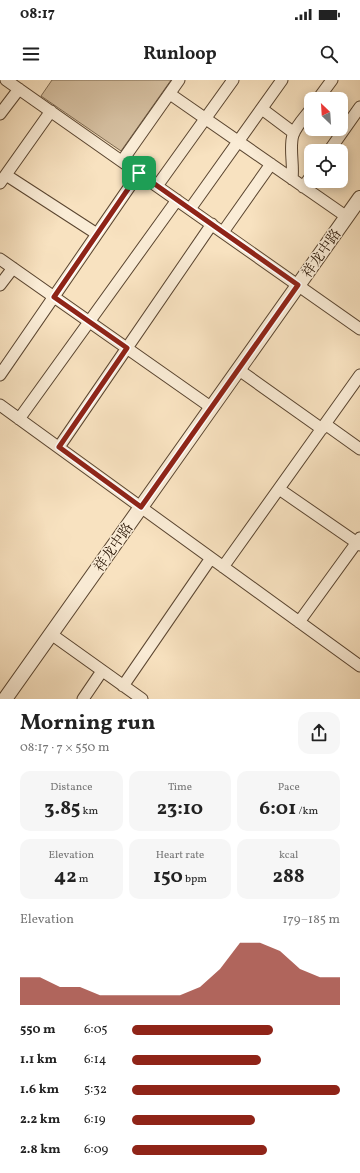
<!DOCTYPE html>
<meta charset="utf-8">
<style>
:root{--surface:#fff;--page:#f6f6f6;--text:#222;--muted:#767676;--accent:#8f2418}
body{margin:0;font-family:Vollkorn,"Noto Serif SC",serif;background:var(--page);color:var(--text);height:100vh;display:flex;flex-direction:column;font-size:15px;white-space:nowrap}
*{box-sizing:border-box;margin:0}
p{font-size:13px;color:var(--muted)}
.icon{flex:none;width:22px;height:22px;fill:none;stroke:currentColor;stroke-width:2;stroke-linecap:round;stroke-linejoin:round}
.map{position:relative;height:619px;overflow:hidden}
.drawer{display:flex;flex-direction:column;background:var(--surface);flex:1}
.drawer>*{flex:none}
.needle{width:26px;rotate:335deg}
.fabs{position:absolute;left:304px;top:12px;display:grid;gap:8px}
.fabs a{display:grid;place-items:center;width:44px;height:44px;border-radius:8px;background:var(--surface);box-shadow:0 2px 10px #0003;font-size:20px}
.pin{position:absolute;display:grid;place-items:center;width:34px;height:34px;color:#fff;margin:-17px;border-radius:8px;box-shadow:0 2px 6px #0006}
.round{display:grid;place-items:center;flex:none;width:42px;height:42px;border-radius:12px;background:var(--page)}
.head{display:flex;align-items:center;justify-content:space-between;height:68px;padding:0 20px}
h1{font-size:22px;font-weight:700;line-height:30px}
.stats{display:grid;grid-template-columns:repeat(3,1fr);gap:6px;height:68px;padding:4px 20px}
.stats div{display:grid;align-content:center;border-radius:10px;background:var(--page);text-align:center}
.stats b{font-size:20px;font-weight:700}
.stats small{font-size:11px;font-weight:400}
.stats p{font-size:11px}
.chart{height:112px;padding:8px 20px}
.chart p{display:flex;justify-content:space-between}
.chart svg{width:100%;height:72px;margin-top:4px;fill:var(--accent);opacity:.7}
ul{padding:0 20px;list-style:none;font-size:13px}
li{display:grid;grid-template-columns:64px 48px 1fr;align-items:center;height:30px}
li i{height:10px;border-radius:5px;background:var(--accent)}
.status{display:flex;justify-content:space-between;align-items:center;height:28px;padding:0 20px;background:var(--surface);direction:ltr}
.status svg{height:11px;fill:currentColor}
header{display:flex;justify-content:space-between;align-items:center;height:52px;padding:0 20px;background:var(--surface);font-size:18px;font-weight:700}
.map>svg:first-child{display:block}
.green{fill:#d4be9f;stroke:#7c6850}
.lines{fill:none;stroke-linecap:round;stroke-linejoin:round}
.minor-casing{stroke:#5a4530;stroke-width:13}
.tertiary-casing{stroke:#5a4530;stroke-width:16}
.minor{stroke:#faecd6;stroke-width:11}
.tertiary{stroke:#faecd6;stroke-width:14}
.route-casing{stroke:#fff;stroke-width:8}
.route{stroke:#8f2418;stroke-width:5}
.labels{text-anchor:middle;stroke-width:3;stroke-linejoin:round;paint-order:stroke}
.street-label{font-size:14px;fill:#251100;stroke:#faecd6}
</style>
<div class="status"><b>08:17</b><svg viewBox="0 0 49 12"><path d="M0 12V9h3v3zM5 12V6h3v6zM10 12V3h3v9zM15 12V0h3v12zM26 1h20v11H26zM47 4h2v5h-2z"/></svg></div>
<header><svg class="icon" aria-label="menu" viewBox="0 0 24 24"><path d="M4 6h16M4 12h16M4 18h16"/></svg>Runloop<svg class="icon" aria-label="search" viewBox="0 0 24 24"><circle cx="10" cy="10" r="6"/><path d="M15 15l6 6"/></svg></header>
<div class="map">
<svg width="360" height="619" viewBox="0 0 360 619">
<rect width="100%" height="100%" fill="#f8e2c0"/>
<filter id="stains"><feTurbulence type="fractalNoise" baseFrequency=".005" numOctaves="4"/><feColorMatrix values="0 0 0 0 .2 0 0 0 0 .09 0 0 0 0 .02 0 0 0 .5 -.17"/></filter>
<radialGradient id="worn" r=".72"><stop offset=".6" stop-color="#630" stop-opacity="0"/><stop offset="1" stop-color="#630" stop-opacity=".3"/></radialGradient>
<!-- green -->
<path class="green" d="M 52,0 L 171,0 L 121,71 L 41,16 Z"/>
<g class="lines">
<defs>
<path id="minor" d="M 6,0 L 360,249
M 170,14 L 347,137
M 318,19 L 332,0
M 262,29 L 294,53
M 0,34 L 19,9
M 329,71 L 360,27
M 122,81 L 179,0
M 6,95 L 97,154
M 292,99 C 294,85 289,67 293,55 C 296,46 305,37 311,29
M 0,103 L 51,31
M 157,106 L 233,0
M 303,107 L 311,96
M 190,129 L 282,0
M 223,152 L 271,84
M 0,179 L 212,328
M 0,205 L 13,188
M 239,290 L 322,349
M 0,295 L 139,93
M 0,325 L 360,586
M 19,339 L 177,120
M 325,344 L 360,369
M 59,367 L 212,144
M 279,409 L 360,465
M 223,487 L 360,295
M 299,542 L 360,458
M 51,554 L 142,619
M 123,606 L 211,478
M 83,619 L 102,591"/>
<path id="tertiary" d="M 5,619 L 360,118"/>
</defs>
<!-- minor casing -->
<use href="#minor" class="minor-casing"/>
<!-- tertiary casing -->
<use href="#tertiary" class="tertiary-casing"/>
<!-- minor -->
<use href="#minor" class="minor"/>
<!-- tertiary -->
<use href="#tertiary" class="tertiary"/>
</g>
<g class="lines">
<defs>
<path id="route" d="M 139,93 L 298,205 L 141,427 L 59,367 L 127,268 L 54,217 Z"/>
</defs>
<!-- route casing -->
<use href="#route" class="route-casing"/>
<!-- route -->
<use href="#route" class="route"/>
</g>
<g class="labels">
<!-- street labels -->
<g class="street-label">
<text transform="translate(321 173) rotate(-55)" y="5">祥龙中路</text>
<text transform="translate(113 467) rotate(-55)" y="5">祥龙中路</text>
</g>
</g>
<rect width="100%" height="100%" filter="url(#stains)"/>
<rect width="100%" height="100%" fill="url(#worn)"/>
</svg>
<div class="fabs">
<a><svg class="needle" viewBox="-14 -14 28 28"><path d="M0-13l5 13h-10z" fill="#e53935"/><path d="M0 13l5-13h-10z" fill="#767676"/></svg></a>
<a><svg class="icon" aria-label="locate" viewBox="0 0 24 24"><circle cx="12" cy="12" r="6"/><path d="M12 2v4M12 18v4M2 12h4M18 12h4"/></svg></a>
</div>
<div class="pin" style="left:139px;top:93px;background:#1e9e55"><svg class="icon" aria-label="arrive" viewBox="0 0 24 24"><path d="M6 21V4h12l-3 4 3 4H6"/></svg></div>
</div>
<section class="drawer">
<div class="head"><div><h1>Morning run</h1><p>08:17 · 7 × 550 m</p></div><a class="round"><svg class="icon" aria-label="share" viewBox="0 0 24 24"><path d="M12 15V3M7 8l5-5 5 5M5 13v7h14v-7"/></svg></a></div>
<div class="stats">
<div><p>Distance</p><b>3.85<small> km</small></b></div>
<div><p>Time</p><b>23:10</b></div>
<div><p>Pace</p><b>6:01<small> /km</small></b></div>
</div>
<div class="stats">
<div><p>Elevation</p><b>42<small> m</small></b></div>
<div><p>Heart rate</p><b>150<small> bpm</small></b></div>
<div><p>kcal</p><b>288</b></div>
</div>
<div class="chart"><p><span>Elevation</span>179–185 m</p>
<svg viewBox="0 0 160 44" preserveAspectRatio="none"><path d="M0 44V27L10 27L20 33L30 33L40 38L50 38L60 38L70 38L80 38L90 33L100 22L110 6L120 6L130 11L140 22L150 27L160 27V44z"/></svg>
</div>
<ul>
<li><b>550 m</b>6:05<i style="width:68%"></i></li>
<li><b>1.1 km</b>6:14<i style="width:62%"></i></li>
<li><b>1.6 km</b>5:32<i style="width:100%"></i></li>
<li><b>2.2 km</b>6:19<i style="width:59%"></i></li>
<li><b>2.8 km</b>6:09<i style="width:65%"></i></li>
</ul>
</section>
